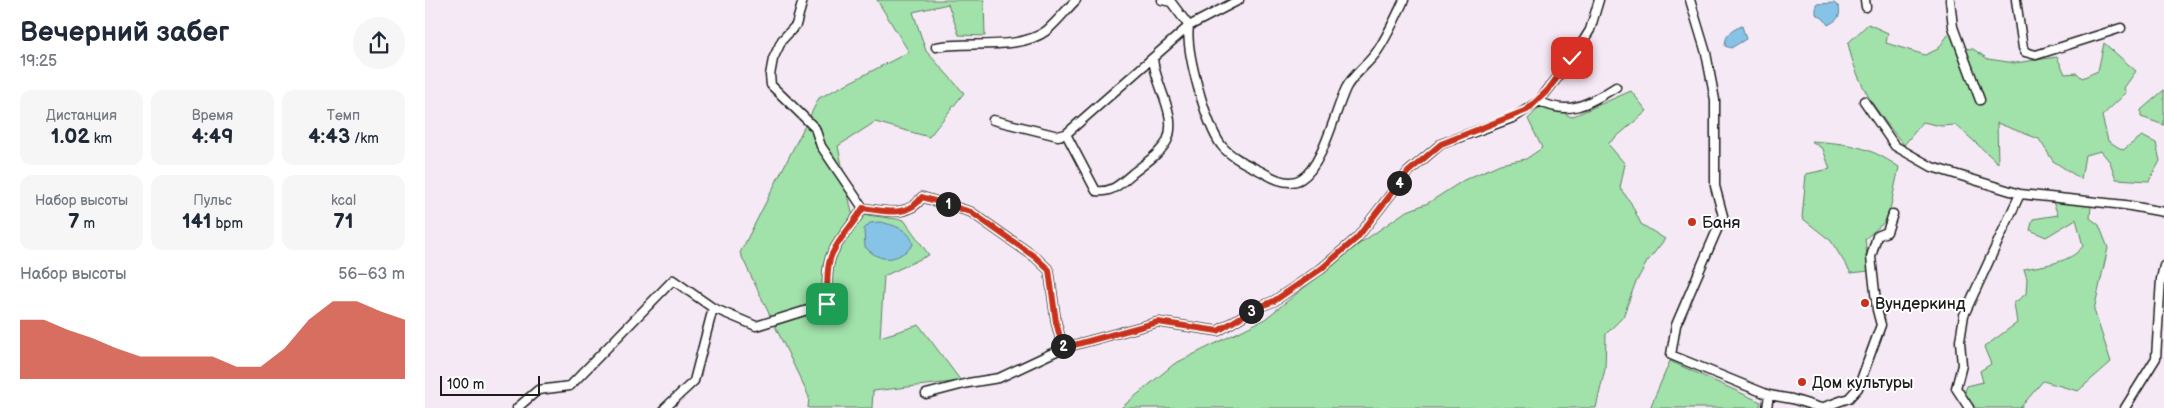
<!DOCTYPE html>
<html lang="ru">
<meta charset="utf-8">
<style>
:root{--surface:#fff;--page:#f6f6f7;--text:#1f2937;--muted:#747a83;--accent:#c8321e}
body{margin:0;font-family:"Balsamiq Sans",sans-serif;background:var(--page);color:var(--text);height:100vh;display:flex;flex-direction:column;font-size:19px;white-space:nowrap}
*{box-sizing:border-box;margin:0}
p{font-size:16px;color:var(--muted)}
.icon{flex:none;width:28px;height:28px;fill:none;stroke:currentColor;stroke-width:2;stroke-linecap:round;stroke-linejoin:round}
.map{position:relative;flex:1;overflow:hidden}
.sheet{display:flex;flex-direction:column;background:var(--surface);width:425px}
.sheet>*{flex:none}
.scale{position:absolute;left:15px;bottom:12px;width:100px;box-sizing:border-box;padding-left:5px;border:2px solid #1c1c1c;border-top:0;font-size:14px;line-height:18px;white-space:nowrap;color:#1c1c1c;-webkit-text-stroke:4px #fff;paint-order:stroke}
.pin{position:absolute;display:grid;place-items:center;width:42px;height:42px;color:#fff;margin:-21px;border-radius:10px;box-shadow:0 2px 8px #0006}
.km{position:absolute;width:25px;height:25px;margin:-12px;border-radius:50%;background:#222;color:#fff;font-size:14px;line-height:25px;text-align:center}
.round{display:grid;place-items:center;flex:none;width:52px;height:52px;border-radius:26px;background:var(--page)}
.overview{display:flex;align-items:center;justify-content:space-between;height:85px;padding:0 20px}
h1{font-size:28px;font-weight:600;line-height:38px}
.metrics{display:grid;grid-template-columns:repeat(3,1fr);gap:8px;height:85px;padding:5px 20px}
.metrics div{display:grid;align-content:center;border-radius:12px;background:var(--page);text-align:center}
.metrics b{font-size:21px;font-weight:600}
.metrics small{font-size:14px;font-weight:400}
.metrics p{font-size:14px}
.chart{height:140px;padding:10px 20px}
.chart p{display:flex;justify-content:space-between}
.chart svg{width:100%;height:90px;margin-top:5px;fill:var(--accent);opacity:.7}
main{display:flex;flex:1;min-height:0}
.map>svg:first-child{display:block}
.green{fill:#a1e1aa;stroke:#5e7e63}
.water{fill:#87c3e6;stroke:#5c8095}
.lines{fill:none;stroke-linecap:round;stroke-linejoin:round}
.minor-casing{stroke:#1c1c1c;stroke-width:11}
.minor{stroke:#fff;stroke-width:8}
.route-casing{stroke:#fff;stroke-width:10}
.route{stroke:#c8321e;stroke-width:6}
.poi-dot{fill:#c8321e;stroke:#fff;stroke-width:2}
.labels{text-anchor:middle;stroke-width:4;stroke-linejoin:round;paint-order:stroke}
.poi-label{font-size:16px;fill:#1c1c1c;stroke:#fff;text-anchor:start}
</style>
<main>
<section class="sheet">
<div class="overview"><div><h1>Вечерний забег</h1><p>19:25</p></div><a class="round"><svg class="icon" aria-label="share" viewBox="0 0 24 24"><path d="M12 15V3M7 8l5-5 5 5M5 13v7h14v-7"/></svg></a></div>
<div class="metrics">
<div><p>Дистанция</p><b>1.02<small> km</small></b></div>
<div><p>Время</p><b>4:49</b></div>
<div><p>Темп</p><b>4:43<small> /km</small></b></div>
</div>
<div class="metrics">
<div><p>Набор высоты</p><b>7<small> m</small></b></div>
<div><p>Пульс</p><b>141<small> bpm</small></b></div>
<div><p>kcal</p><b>71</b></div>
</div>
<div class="chart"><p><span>Набор высоты</span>56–63 m</p>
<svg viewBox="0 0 160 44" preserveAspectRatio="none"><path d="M0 44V15L10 15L20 20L30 24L40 29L50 33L60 33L70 33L80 33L90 38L100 38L110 29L120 15L130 6L140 6L150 11L160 15V44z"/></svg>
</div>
</section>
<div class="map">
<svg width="1739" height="408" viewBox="0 0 1739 408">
<rect width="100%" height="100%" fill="#f5e9f5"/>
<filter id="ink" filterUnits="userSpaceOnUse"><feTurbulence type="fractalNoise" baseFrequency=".02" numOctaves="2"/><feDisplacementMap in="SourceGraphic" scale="10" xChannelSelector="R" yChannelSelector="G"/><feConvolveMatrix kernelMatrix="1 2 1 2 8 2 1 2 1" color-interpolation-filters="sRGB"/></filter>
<g filter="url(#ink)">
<!-- green -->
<path class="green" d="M 452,0 L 559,0 L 560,36 L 534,35 L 523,4 L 488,12 L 501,51 L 539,93 L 504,137 L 450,122 L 413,146 L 427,213 L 479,220 L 504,255 L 459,276 L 455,337 L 494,325 L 536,381 L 448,391 L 447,408 L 383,408 L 384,397 L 315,253 L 394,98 L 484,52 Z
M 1443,24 L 1463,33 L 1461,43 L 1500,55 L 1513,49 L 1525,32 L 1532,48 L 1548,49 L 1563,59 L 1590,63 L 1632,57 L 1640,74 L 1652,73 L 1657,78 L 1673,71 L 1679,43 L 1711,71 L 1699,88 L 1701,93 L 1677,116 L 1683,141 L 1698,150 L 1717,136 L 1731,143 L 1735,161 L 1724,181 L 1691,179 L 1685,162 L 1676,151 L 1660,155 L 1656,179 L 1628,161 L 1614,139 L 1572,123 L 1573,163 L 1531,125 L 1516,126 L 1498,122 L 1479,145 C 1452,112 1432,86 1423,43 Z
M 1739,90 L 1739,125 L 1716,117 L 1716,110 Z
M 1206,91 L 1222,111 L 1183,144 L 1200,164 L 1195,188 L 1206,203 L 1216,224 L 1240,239 L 1222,262 L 1210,284 L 1198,317 L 1181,334 L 1180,369 L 1171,408 L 696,408 L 749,364 L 840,319 L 927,249 L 980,212 L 1003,203 L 1039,180 L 1075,164 L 1101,159 L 1117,148 L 1103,119 L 1120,102 L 1146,117 Z
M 1386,141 C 1425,144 1441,145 1474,167 L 1463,219 L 1440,239 L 1444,271 L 1426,273 L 1406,241 L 1377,218 L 1381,174 L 1405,169 L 1398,149 Z
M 1643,201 L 1660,201 L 1666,206 L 1665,218 L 1674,225 L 1683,248 L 1669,310 L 1686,362 L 1653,391 L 1618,381 L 1595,408 L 1551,408 L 1539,394 L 1542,386 L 1558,382 L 1555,371 L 1566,364 L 1559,347 L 1592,323 L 1589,303 L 1601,294 L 1602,279 L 1599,269 C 1619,265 1646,263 1658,246 L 1651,219 L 1621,237 L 1605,230 L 1608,219 L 1633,215 L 1628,202 Z
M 1245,361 L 1336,402 L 1334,408 L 1225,408 Z"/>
<!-- water -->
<path class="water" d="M 1409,3 L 1414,7 C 1416,18 1412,20 1403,25 L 1399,19 L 1391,14 L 1391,4 Z
M 1317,26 L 1321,39 L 1306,48 L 1300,46 C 1300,34 1307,30 1317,26 Z
M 455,222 C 468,225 486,229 488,245 C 472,261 457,264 440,247 L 439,229 L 445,223 Z"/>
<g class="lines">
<defs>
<path id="minor" d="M 378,0 L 371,25 L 357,40 L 348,59 L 345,75 L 346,85 L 390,128 L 396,146 L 438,208
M 814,0 L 764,26 C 760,51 781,124 796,145 C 806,158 826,166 841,174 C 851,180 864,186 876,179 C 898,166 910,111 921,88 C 928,74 944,64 953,50 C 963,35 971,17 979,0
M 1265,0 L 1281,53 L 1290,100 L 1290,186 L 1298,216 L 1251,325 L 1246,355 L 1344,395 L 1367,399 L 1396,408 L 1424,398 L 1433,388 L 1456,325 L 1452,310 L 1446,257 L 1452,236 L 1462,232 L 1468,214
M 1440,0 L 1441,7
M 1525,0 L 1528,27 L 1555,100
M 1591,0 L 1598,48 L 1600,52 L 1611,55 L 1696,28
M 511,47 C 543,41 594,51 621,31 C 632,22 641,10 651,0
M 1114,101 C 1144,117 1165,103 1191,87
M 1439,101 L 1470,146 L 1507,167 L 1595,194 L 1539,315 L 1535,341 L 1537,365 L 1531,388 L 1544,408
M 568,120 L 633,136 L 641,134 L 764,26 L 746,2 L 737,0
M 641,134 L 671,191 C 688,193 696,183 708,173 C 719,164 735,154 742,141 C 754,115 729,84 728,58
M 1595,194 L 1700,205 L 1739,212
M 438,208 C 459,211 484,218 497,197 L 546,212 L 610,257 L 624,270 L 631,322 L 638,348 L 733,322 L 793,331 L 829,309 L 849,301 L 896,269 L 932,238 L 983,172 L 1016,144 L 1090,117 L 1114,101 L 1147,59 L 1165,30 L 1174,0
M 501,394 L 543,383 L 574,378 L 638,348
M 92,408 L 113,390 L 145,386 L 248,280 L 288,308 L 331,326 L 402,304 C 403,288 400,264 409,250 C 417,235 429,223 438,208
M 240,408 L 269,381 L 288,308
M 1342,408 L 1344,395
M 1700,408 L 1731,358 L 1736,279 L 1739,266"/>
</defs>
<!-- minor casing -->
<use href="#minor" class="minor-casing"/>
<!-- minor -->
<use href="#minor" class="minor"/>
</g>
</g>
<g class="lines" filter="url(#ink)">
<defs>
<path id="route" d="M 402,304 C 403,288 400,264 409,250 C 417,235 429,223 438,208 C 459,211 483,218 497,197 L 546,212 L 610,257 L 624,270 L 631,322 L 638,348 L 733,322 L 793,331 L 829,309 L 849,301 L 896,269 L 932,238 L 983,172 L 1016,144 L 1102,110 L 1122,91 L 1147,58"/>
</defs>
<!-- route casing -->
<use href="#route" class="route-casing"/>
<!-- route -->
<use href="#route" class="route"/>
</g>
<!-- markers -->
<g class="poi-dot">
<circle cx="1267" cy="222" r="5"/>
<circle cx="1440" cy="303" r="5"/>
<circle cx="1377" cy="382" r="5"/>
</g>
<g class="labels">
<!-- poi labels -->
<g class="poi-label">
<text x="1277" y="228">Баня</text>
<text x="1450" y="309">Вундеркинд</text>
<text x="1387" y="388">Дом культуры</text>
</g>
</g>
</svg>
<div class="scale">100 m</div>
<div class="pin" style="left:402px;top:304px;background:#1e9e55"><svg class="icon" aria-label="arrive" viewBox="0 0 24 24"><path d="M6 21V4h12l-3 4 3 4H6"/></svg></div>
<div class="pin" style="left:1147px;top:58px;background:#d93025"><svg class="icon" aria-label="check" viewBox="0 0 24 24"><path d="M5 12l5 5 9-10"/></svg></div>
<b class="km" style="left:523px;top:204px">1</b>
<b class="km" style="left:638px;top:346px">2</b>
<b class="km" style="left:826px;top:311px">3</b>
<b class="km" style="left:974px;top:183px">4</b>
</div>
</main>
